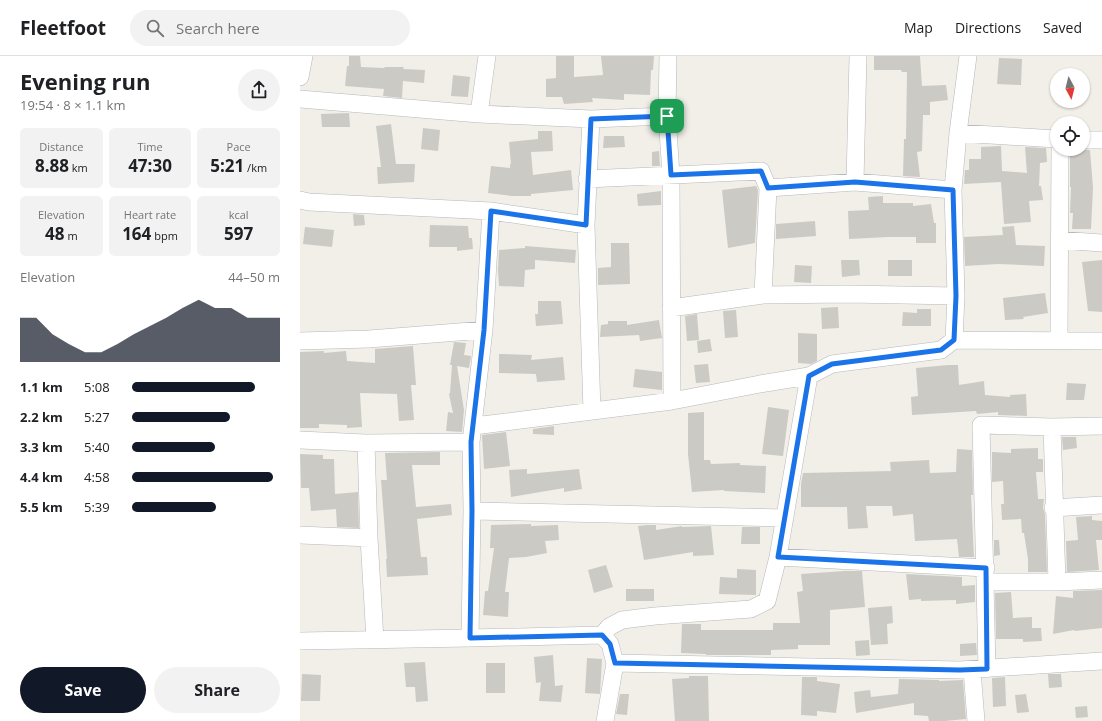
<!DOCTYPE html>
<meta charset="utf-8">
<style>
:root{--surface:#fff;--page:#f2f2f2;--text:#202124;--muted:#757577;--line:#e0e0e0;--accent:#111827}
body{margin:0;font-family:"Open Sans",sans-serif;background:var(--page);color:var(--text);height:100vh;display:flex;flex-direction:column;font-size:15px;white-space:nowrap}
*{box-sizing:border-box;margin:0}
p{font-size:13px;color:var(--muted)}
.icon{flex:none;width:22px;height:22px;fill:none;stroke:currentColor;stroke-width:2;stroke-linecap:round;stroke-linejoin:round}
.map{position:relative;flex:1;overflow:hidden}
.drawer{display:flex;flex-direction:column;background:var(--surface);width:300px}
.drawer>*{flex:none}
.needle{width:26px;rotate:173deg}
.controls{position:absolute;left:750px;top:12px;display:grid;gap:8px}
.controls a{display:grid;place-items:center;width:40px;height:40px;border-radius:50%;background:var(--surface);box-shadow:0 1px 3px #0004;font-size:20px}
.pin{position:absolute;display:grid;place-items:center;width:34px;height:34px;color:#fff;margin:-17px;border-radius:8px;box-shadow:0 2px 6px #0006}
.round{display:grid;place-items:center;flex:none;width:42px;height:42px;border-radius:21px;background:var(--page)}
.head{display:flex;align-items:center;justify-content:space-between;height:68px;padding:0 20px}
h1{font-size:22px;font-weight:700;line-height:30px}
.metrics{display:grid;grid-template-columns:repeat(3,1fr);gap:6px;height:68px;padding:4px 20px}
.metrics div{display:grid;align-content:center;border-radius:6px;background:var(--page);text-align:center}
.metrics b{font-size:17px;font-weight:700}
.metrics small{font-size:11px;font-weight:400}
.metrics p{font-size:11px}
.chart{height:112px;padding:8px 20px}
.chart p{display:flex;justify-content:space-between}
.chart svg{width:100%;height:72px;margin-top:4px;fill:var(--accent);opacity:.7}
.button{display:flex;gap:8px;margin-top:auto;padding:8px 20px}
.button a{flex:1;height:46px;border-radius:24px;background:var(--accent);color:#fff;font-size:16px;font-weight:700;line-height:46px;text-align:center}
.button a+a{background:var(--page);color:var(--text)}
ul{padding:0 20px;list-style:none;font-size:13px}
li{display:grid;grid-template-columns:64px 48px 1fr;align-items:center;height:30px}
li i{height:10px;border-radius:5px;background:var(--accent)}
header{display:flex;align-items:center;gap:24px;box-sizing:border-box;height:56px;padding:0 20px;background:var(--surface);border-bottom:1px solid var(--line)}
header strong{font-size:19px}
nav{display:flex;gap:22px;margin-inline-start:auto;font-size:14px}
.search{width:280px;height:36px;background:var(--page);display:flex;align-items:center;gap:10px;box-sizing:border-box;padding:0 14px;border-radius:22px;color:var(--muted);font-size:15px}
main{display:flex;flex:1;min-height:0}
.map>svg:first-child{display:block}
.building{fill:#cccac5}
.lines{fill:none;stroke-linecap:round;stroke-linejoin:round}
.minor-casing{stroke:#b5b8bc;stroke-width:18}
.minor{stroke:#fff;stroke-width:17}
.route-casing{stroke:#fff;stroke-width:8}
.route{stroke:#1a73e8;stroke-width:5}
</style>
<header>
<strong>Fleetfoot</strong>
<div class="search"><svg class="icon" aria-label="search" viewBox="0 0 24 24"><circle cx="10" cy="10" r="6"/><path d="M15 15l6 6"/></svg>Search here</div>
<nav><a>Map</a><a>Directions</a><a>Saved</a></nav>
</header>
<main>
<section class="drawer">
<div class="head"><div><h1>Evening run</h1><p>19:54 · 8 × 1.1 km</p></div><a class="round"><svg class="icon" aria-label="share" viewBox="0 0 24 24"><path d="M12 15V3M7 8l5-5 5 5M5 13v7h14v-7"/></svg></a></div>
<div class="metrics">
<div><p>Distance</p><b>8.88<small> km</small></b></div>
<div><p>Time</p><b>47:30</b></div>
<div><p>Pace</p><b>5:21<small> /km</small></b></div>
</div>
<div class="metrics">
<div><p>Elevation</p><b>48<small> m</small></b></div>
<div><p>Heart rate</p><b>164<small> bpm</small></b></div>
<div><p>kcal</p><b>597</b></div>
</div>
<div class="chart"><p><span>Elevation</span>44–50 m</p>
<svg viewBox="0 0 160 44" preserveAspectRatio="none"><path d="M0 44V17L10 17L20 27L30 33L40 38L50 38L60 33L70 27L80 22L90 17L100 11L110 6L120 11L130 11L140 17L150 17L160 17V44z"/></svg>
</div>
<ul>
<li><b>1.1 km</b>5:08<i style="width:83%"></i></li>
<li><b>2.2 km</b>5:27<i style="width:66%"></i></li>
<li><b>3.3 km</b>5:40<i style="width:56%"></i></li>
<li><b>4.4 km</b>4:58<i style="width:95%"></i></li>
<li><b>5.5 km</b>5:39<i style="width:57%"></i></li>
</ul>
<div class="button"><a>Save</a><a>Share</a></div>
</section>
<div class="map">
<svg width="802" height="665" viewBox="0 0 802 665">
<rect width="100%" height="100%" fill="#f1efe8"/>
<!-- building -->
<path class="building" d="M 49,0 L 60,0 L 61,11 L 84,12 L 85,11 L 104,11 L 103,13 L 125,14 L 124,27 L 103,25 L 102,42 L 83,40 L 84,33 L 45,30 L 47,10 L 49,10 Z
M 256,0 L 274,0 L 274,21 L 303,19 L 301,0 L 354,0 L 353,14 L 351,14 L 350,39 L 324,38 L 324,44 L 292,42 L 293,46 L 264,48 L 262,41 L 246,41 L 246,23 L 256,22 Z
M 574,0 L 620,0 L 622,30 L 646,29 L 648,44 L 630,46 L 630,59 L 623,59 L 622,95 L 617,96 L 620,121 L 603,120 L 604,83 L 606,83 L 607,16 L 602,16 L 601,14 L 574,14 Z
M 699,2 L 722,3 L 721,29 L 697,28 Z
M 153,19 L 170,21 L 168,41 L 151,40 Z
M 49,57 L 50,71 L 22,71 L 21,58 Z
M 91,68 L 96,108 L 115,108 L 114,126 L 78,128 L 77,111 L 81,111 L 76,70 Z
M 123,72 L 140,74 L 138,95 L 121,93 Z
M 238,75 L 252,75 L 253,95 L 231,96 L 233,119 L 271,114 L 273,134 L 231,138 L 231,140 L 211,140 L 188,137 L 191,110 L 210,112 L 210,108 L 211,108 L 209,86 L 238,83 Z
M 304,80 L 324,80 L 325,91 L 303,92 Z
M 701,90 L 702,115 L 727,117 L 725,91 L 746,92 L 747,106 L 740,107 L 739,130 L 741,130 L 743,144 L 729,145 L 731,166 L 704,168 L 701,126 L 664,128 L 665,114 L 669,114 L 669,103 L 681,103 L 681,91 Z
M 770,93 L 790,94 L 793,132 L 791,173 L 772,173 L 773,157 L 770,157 L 771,131 L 770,131 Z
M 359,95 L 360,110 L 352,110 L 352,96 Z
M 456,130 L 458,134 L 455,187 L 428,192 L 422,134 Z
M 361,135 L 361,149 L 338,150 L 337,138 Z
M 583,140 L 583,147 L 613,147 L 613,150 L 631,148 L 634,167 L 636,167 L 636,187 L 616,187 L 616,181 L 588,181 L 549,183 L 548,155 L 569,154 L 568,141 Z
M 53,158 L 64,159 L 65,169 L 54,170 Z
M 515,165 L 516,180 L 476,183 L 476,168 Z
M 130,169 L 168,170 L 169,182 L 172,182 L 173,193 L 157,195 L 157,191 L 129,191 Z
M 714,170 L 716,189 L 745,190 L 744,210 L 698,208 L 665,210 L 664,181 L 703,179 L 702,171 Z
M 5,171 L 34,174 L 32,191 L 3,188 Z
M 311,187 L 329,187 L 330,228 L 298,229 L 298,212 L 311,211 Z
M 225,190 L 276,194 L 275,207 L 235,204 L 235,213 L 225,214 L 224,231 L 199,230 L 198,214 L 199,194 L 225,192 Z
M 541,204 L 559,204 L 560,219 L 542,221 Z
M 588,204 L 612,204 L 612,220 L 588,220 Z
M 802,204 L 802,256 L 788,255 L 782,206 Z
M 495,209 L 512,210 L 511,227 L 494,226 Z
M 745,237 L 748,257 L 723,261 L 724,263 L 705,264 L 703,242 Z
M 238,245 L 261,245 L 263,268 L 236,270 L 235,258 L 238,258 Z
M 538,251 L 539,272 L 522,273 L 521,252 Z
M 617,253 L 631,253 L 631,270 L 602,270 L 603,256 L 617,257 Z
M 436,254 L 438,281 L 425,282 L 423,255 Z
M 397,258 L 399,284 L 387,285 L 385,260 Z
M 359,264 L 362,282 L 340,285 L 339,279 L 300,281 L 301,269 L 308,268 L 308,265 L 327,265 L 327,269 Z
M 498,277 L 517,278 L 517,305 L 511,308 L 498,307 Z
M 410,283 L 412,295 L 398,297 L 397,285 Z
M 154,286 L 166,287 L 164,299 L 171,300 L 169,312 L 157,310 L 164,354 L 162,376 L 146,375 L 148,356 L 153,357 L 149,338 L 150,337 L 152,309 L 150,309 Z
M 113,290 L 116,329 L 111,329 L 114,364 L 99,365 L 97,338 L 60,337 L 62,371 L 47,372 L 47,369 L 19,368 L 19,372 L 0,372 L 0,296 L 24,295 L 24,297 L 46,295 L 47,305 L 75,307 L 75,293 Z
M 199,298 L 232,299 L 231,304 L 263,301 L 265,324 L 237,326 L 236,318 L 199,317 Z
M 408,308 L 410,326 L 396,327 L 394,309 Z
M 648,309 L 658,309 L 659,329 L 684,325 L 685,339 L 710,341 L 710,339 L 726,338 L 727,360 L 698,359 L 698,356 L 677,358 L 676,355 L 612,359 L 611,341 L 618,340 L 616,312 Z
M 335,313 L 362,316 L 362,334 L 333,331 Z
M 767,327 L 786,328 L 784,344 L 766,344 Z
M 468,351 L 489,354 L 483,400 L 462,398 Z
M 404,356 L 404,404 L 410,404 L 411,408 L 440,407 L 440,409 L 466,410 L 465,437 L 424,435 L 424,434 L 392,436 L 388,398 L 388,357 Z
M 254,370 L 254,379 L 233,378 L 233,373 Z
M 206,376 L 210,410 L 184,413 L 182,379 Z
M 762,381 L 776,381 L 777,392 L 763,394 Z
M 738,392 L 738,403 L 743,403 L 743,416 L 736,416 L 738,443 L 744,443 L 743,452 L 745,458 L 747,516 L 728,516 L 728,503 L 724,477 L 722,477 L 721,463 L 702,464 L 701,448 L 704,448 L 703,425 L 692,426 L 692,396 L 711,397 L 711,393 Z
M 657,393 L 672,394 L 673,439 L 671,439 L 674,501 L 659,501 L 657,483 L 615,485 L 613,458 L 593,460 L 592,450 L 566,450 L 568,472 L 548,473 L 547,451 L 501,451 L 501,428 L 503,417 L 591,415 L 590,406 L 629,404 L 630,417 L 656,416 Z
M 140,396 L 140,409 L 112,409 L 116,451 L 151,448 L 152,459 L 117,463 L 121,501 L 127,501 L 128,519 L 87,521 L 86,503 L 87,503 L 81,424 L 87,424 L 85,397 Z
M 0,398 L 23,399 L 23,403 L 34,403 L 35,438 L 58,436 L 59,472 L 37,471 L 36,453 L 11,455 L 9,432 L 1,432 Z
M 227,413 L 227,418 L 279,413 L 282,433 L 264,436 L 264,432 L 211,441 L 209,414 Z
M 792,460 L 792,464 L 802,465 L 802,484 L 796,484 L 799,514 L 767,516 L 766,485 L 778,484 L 776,461 Z
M 231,468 L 231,470 L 258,469 L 259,484 L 245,485 L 247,497 L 226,501 L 209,502 L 205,536 L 209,536 L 208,561 L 183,559 L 185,535 L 188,535 L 194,492 L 190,492 L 191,469 Z
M 347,469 L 356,469 L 356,474 L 382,470 L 382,471 L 411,470 L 414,499 L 393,500 L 393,496 L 344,504 L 338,470 Z
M 442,471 L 460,471 L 460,488 L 441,488 Z
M 694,484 L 699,484 L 700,499 L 694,500 Z
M 306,509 L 313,531 L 294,537 L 288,514 Z
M 437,513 L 456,514 L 456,539 L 419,538 L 420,521 L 437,522 Z
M 545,515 L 562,515 L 565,551 L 530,554 L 530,589 L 498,589 L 498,593 L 471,594 L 471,599 L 406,599 L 406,598 L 381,597 L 382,568 L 401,568 L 401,574 L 473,574 L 473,567 L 500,567 L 497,536 L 503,535 L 501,518 Z
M 606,518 L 662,521 L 662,530 L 675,529 L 675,546 L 656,548 L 656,544 L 621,545 L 621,543 L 609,544 Z
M 326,533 L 354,533 L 354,545 L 326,545 Z
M 802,534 L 802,572 L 775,575 L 774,574 L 753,578 L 756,540 L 773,542 L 773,535 Z
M 711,536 L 713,562 L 732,561 L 732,572 L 741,572 L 742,585 L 723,586 L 723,583 L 696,583 L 695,537 Z
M 592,550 L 593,567 L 587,568 L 588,588 L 571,589 L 568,552 Z
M 569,584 L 570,599 L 556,600 L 555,585 Z
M 676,587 L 677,599 L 660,600 L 660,588 Z
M 253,599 L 255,630 L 263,629 L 261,646 L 239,645 L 241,626 L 236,627 L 234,601 Z
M 287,602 L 302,603 L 300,638 L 285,637 Z
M 125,606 L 128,645 L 116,646 L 115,631 L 106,631 L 104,607 Z
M 186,607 L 205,607 L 205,637 L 186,637 Z
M 2,618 L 21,619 L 20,645 L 1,645 Z
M 748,618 L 761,618 L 762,631 L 749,632 Z
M 389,620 L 408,620 L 409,665 L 375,665 L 372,623 L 389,622 Z
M 502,621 L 517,621 L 517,625 L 540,628 L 536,657 L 517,655 L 517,660 L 501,659 Z
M 705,621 L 706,650 L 693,651 L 692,622 Z
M 599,623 L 639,624 L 639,625 L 663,624 L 666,663 L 645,665 L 629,665 L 628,660 L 614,659 L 614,647 L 556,657 L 554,636 L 570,634 L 571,641 L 598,638 Z
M 320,638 L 329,638 L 327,659 L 316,658 Z
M 726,638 L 729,656 L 717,657 L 715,639 Z
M 787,650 L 788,661 L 776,662 L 775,651 Z"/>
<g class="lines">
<defs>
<path id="minor" d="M 0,21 L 4,0
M 0,43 L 179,58 L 291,63
M 179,58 L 187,0
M 367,60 L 371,119 L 372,345
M 658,77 L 757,83
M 783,84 L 802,84
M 287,123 L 461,115 L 468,132
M 555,126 L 558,0
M 0,144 L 9,146 L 191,155
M 286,169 L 292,355
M 759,184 L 802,187
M 463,239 L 468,132 L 555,126 L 653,134
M 371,252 L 463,239 L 548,238 L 656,240
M 654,284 L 802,285
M 759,284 L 760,93
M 0,285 L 69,283 L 184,274
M 174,370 L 372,345 L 460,328 L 509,320 L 532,308 L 641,294 L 654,284 L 656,240 L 653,134 L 658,77 L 668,0
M 0,384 L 66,387 L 171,386
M 66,387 L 69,482 L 75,584
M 753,452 L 802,449
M 172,455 L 485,462
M 0,479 L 69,482
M 478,501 L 686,512
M 685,526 L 681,369 L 752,371
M 757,526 L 752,371 L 802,370
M 302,579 L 309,571 L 322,564 L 355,560 L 451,553 L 467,545 L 478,501 L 509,320
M 170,582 L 172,455 L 171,386 L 184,274 L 191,155 L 286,169 L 291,63 L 367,60 L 368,0
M 0,585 L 170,582 L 302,579 L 310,588 L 315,607 L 305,665
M 315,607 L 660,614 L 802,605
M 687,613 L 685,526 L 757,526 L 802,524
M 672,614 L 676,665"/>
</defs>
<!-- minor casing -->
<use href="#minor" class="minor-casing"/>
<!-- minor -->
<use href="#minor" class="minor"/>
</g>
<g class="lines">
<defs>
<path id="route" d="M 367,60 L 371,119 L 461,115 L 468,132 L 555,126 L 653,134 L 656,240 L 654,284 L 641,294 L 532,308 L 509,320 L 478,501 L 686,512 L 687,613 L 660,614 L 315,607 L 310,588 L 302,579 L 170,582 L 172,455 L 171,386 L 184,274 L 191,155 L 286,169 L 291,63 Z"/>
</defs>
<!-- route casing -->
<use href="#route" class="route-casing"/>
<!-- route -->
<use href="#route" class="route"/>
</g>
</svg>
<div class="controls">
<a><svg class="needle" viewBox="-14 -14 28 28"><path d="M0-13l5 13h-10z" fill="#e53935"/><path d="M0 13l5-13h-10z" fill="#757577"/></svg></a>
<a><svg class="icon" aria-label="locate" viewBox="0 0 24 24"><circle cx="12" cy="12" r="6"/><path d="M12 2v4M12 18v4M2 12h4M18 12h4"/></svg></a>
</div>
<div class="pin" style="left:367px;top:60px;background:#1e9e55"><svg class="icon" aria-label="arrive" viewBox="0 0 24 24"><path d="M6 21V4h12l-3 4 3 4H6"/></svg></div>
</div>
</main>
